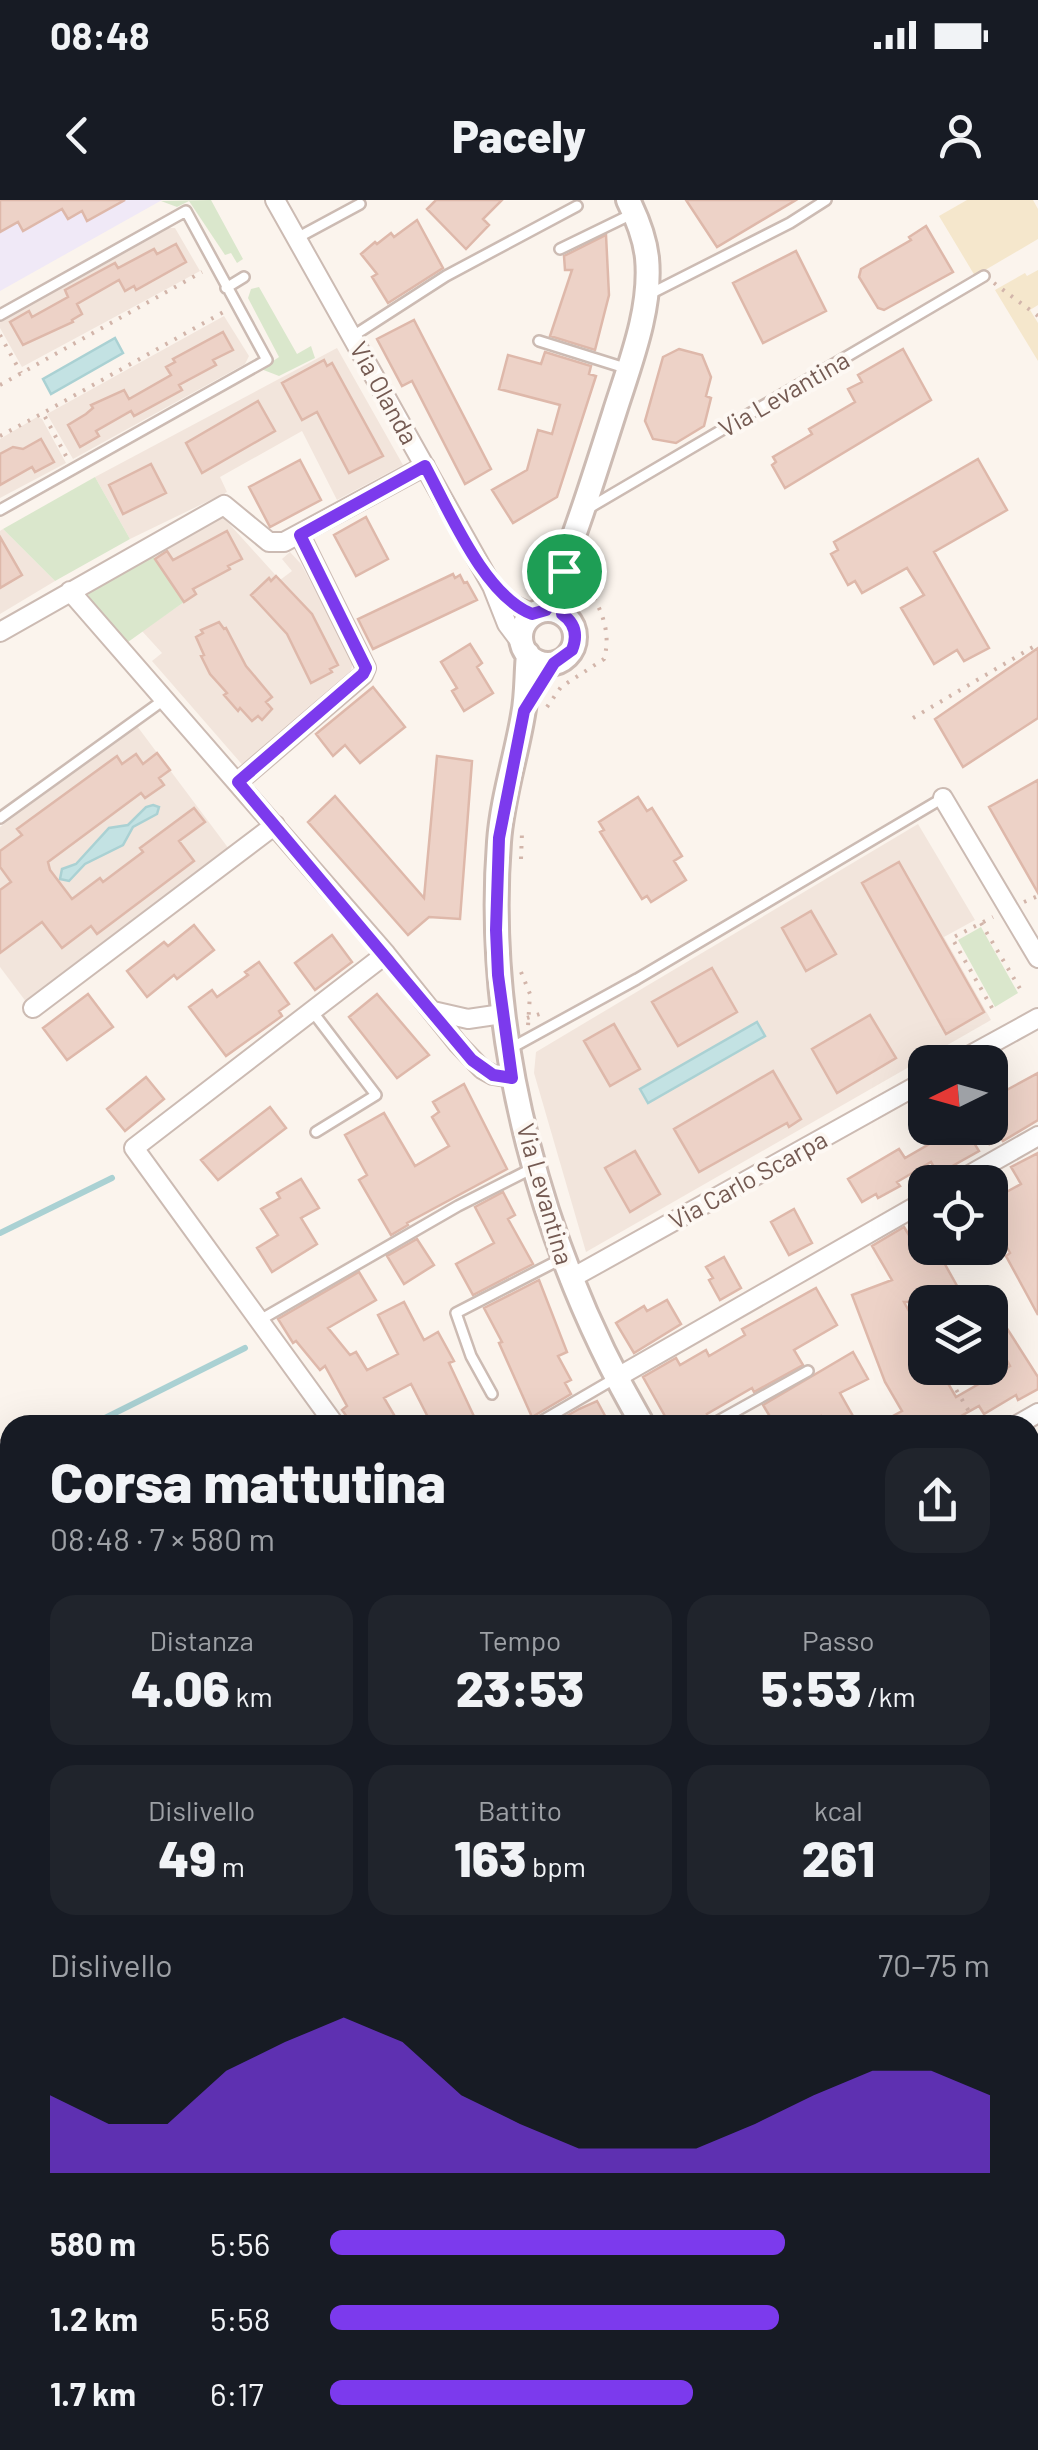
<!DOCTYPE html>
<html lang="it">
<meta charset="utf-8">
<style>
:root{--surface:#171b24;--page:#20242c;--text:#f1f3f6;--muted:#9ea1a6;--accent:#7c3aed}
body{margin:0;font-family:Barlow,sans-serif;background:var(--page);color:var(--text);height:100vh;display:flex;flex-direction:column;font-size:38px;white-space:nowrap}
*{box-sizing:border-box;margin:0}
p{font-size:32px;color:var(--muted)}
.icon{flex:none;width:55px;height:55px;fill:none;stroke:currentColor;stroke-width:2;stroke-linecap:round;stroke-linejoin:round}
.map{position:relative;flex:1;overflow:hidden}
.sheet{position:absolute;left:0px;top:1215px;width:1040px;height:1035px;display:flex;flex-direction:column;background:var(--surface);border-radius:30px 30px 0 0;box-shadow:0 10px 40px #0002}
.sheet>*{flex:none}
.needle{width:65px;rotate:265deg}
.fabs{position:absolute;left:908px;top:845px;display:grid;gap:20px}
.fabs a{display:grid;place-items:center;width:100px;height:100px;border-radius:20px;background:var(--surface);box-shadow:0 10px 40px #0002;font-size:50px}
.pin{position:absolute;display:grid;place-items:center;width:85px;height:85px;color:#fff;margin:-42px;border:5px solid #fff;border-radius:50%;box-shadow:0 2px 10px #0007}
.round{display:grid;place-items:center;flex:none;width:105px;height:105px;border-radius:30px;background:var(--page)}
.summary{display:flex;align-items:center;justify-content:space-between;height:170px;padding:0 50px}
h1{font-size:55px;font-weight:800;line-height:75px}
.stats{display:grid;grid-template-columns:repeat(3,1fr);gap:15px;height:170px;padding:10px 50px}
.stats div{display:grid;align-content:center;border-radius:25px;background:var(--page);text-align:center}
.stats b{font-size:50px;font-weight:800}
.stats small{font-size:28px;font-weight:400}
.stats p{font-size:28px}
.chart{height:280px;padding:20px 50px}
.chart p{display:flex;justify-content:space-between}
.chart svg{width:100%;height:180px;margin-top:10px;fill:var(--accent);opacity:.7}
ul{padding:0 50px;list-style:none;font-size:32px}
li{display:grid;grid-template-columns:160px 120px 1fr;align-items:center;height:75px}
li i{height:25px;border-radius:12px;background:var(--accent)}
.status{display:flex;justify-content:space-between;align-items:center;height:70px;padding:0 50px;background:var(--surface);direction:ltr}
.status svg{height:28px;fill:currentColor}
header{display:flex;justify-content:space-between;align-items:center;height:130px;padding:0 50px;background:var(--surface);font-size:45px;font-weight:800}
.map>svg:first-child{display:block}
.residential{fill:#f2e5dc}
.education{fill:#f0e9f7}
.medical{fill:#f7e1e6}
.green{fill:#dae7cc}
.sand{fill:#f5e7cc}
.water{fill:#c3e2e3;stroke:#aad1d3;stroke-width:2.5}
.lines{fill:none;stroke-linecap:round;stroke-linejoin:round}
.stream{stroke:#aad1d3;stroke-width:6}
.building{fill:#edd2c7;stroke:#deb8aa;stroke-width:2.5}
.service-casing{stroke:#ccbbb3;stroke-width:14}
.minor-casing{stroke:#ccbbb3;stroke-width:22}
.tertiary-casing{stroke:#ccbbb3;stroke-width:28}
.secondary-casing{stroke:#d1bdb4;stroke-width:30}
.path{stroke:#d2b5aa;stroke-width:4;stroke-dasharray:2.5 8;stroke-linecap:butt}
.service{stroke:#fff;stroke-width:9}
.minor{stroke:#fff;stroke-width:18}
.tertiary{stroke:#fff;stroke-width:22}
.secondary{stroke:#fff;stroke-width:25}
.route-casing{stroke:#fff;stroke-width:20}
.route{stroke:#7c3aed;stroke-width:12}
.labels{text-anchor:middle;stroke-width:8;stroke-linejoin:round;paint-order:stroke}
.street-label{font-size:25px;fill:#745a52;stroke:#fdf8f3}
</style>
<div class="status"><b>08:48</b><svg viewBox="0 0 49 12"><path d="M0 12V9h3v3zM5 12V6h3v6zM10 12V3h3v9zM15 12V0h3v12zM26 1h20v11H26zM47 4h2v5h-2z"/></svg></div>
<header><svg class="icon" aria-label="back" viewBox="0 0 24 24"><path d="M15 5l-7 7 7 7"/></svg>Pacely<svg class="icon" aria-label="person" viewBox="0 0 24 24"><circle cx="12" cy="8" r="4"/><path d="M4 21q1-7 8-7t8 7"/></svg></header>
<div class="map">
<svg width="1038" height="2250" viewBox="0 0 1038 2250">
<rect width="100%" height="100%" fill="#fbf4ed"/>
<!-- residential -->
<path class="residential" d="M 167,28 L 175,28 L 200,71 L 22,167 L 0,128 L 0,121 Z
M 224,116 L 249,156 L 245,164 L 73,259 L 47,214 Z
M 337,148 L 403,265 L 337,300 L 302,231 L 220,277 L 227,292 L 130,339 L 95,277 Z
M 37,217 L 42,219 L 66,263 L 0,298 L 0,239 Z
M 223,317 L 280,380 L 292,371 L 282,359 L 290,352 L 301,364 L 353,461 L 350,476 L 246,569 L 152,461 L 162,453 L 142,431 L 184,402 L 151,352 Z
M 3,329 L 55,381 L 0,414 L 0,331 Z
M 137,526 L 229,649 L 27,803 L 0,767 L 0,627 Z
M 918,624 L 975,720 L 944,737 L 991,820 L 586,1052 L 534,873 L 536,852 Z"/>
<!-- education -->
<path class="education" d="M 0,0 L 162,0 L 0,91 Z"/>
<!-- medical -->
<path class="medical" d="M 1038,1290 L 1038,1776 L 1030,1773 L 1030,1295 Z"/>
<!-- green -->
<path class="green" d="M 211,0 L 243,59 L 237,63 L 231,53 L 225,55 L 189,1 L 177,7 L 161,1 Z
M 259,87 L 297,154 L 311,146 L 315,158 L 279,176 L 261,169 L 279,157 L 248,98 L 251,89 Z
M 95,277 L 130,339 L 55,381 L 3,329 Z
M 151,352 L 184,402 L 128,442 L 93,405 L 87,392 Z
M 981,727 L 1018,793 L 995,807 L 958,740 Z
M 1030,1879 L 1038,1892 L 1038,2198 L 1030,2203 Z"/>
<!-- sand -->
<path class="sand" d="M 967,0 L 1033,0 L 1038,9 L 1038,39 L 975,76 L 939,16 Z
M 1038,70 L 1038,105 L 1030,110 L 1038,123 L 1038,161 L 995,90 L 1025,73 L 1027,76 Z"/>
<!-- water -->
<path class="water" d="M 115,138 L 123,153 L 51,194 L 43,179 Z
M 153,605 L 159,607 L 157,614 L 133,627 L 123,645 L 85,664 L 69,681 L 60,679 L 62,669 L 76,664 L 109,628 L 128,625 L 146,607 Z
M 757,822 L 765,836 L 648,903 L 640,889 Z"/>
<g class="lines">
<!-- stream -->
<path class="stream" d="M 0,1033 L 112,978
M 91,1225 L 245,1148
M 0,1347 L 10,1362
M 0,1880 L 10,1899
M 188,2240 L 193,2250
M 483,2240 L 488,2250"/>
</g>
<!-- building -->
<path class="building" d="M 0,0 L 125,0 L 87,21 L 82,11 L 68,19 L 62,9 L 23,31 L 18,22 L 0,32 Z
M 436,0 L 502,0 L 483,19 L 489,25 L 466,49 L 427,9 Z
M 686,0 L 796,0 L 717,47 Z
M 417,20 L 443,68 L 388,103 L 372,77 L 377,74 L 361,54 L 375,42 L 377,44 L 391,33 L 394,37 Z
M 926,26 L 953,72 L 884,110 L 878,108 L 859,77 L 861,69 L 911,40 L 909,37 Z
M 606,35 L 609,95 L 595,150 L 550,136 L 572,70 L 565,70 L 564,56 Z
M 176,44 L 186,62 L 136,90 L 134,86 L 125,91 L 119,80 L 77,104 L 82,114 L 72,120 L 73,122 L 23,145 L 10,122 L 29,111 L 32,117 L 68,97 L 65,90 L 115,63 L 118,68 L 154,49 L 157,54 Z
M 796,51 L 826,111 L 763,143 L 733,83 Z
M 414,120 L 491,269 L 465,284 L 412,181 L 402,186 L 377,139 Z
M 223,132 L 233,150 L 213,160 L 216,165 L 179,185 L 182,190 L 134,216 L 131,211 L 96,231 L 99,236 L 80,247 L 68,225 L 86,214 L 93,208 L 91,205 L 124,190 L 129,199 L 171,175 L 166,167 L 175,162 L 173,159 Z
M 679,149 L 702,155 L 711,177 L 706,196 L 711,198 L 704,226 L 676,243 L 653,239 L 645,221 L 663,157 Z
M 903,149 L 931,200 L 785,288 L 772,265 L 776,262 L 773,257 L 812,234 L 809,229 L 855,202 L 848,189 L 862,182 L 858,175 Z
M 545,152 L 591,166 L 589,174 L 596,176 L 557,297 L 513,323 L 492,290 L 527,270 L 538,230 L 552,234 L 560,205 L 499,189 L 508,155 L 541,164 Z
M 324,160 L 327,166 L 332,163 L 383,256 L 349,273 L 317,212 L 302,220 L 282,183 Z
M 258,201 L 275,231 L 202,273 L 186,243 Z
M 41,239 L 54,262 L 35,272 L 32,267 L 0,285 L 0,254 L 13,247 L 23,249 Z
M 978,259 L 1007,310 L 934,352 L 989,448 L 964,461 L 957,450 L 934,464 L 901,408 L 924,395 L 907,368 L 862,393 L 855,381 L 848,385 L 831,354 L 838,350 L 834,342 Z
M 300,260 L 321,300 L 270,327 L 249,287 Z
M 151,264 L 166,293 L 123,314 L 109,285 Z
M 366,317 L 388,359 L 356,376 L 334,335 Z
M 227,331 L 242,359 L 228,366 L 230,369 L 193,389 L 196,394 L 184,402 L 155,359 L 167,351 L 173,360 Z
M 0,337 L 22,375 L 0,388 Z
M 453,374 L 455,378 L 460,375 L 464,383 L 467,382 L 477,400 L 373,449 L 358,419 Z
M 276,376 L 312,414 L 338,465 L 330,469 L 332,472 L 311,483 L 287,434 L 251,395 L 269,378 L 271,381 Z
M 219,422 L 224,429 L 226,428 L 246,466 L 272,497 L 266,502 L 272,509 L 262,520 L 258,516 L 252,521 L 240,508 L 238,511 L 224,495 L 227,493 L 210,474 L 201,456 L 204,455 L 196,437 L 203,433 L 201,430 Z
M 470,444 L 482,463 L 477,467 L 493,493 L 464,511 L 452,491 L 457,488 L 441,462 Z
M 1038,448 L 1038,518 L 963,567 L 935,519 Z
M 373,487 L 405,527 L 360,563 L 345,545 L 333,556 L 316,534 Z
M 157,553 L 170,570 L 159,578 L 164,585 L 145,598 L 141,593 L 48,662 L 50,670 L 72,699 L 100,678 L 103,682 L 143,652 L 140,648 L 194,608 L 205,622 L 179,641 L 194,661 L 97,734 L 91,726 L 62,748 L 42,722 L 0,753 L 0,690 L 11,682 L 0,667 L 0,651 L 22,635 L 17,629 L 117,556 L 122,564 L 136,554 L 143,564 Z
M 437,556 L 472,561 L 460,719 L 429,717 L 408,735 L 308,622 L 335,596 L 424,698 Z
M 1038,580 L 1038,693 L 989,607 Z
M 638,597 L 647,611 L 652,608 L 682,656 L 674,661 L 686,680 L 651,702 L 647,696 L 642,699 L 622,667 L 600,632 L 604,630 L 599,622 Z
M 899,662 L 984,812 L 946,834 L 862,683 Z
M 811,711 L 836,754 L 806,771 L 782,728 Z
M 194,725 L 214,750 L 177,779 L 174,775 L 147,797 L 127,771 L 164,742 L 168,746 Z
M 332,735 L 352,762 L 315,790 L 295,763 Z
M 259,762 L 289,804 L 279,811 L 282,816 L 226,856 L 189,807 L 212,790 L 217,797 L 248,775 L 245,772 Z
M 712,768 L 737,812 L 678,846 L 652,802 Z
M 88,794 L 113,827 L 67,860 L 43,828 Z
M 377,794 L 429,855 L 397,878 L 349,817 Z
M 870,815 L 896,858 L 837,893 L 812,849 Z
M 614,824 L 640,869 L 610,886 L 584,841 Z
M 773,871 L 801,919 L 789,927 L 787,923 L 699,972 L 674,929 Z
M 1038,873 L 1038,920 L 1003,941 L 1001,938 L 990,944 L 990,899 Z
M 146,877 L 164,899 L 125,931 L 107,909 Z
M 464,884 L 507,969 L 407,1023 L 408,1025 L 391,1035 L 359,980 L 367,975 L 345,935 L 384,913 L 415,966 L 449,946 L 432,917 L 439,912 L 433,902 Z
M 270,907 L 286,928 L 218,980 L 201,960 Z
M 957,928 L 965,928 L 979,951 L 938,974 L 931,962 L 897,982 L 900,986 L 878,998 L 876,994 L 862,1002 L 848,979 L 899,949 L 905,958 Z
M 635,951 L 660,994 L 630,1012 L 605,968 Z
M 1038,953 L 1038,1115 L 1006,1056 L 1010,1053 L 990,1017 L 990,1001 L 1021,984 L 1011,967 Z
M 301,979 L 319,1008 L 301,1018 L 317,1044 L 272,1072 L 257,1048 L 278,1035 L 261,1009 L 280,998 L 277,993 Z
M 503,992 L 515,1015 L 508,1019 L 533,1064 L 473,1095 L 456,1064 L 494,1043 L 475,1007 Z
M 794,1009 L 812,1043 L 789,1055 L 771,1022 Z
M 904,1027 L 923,1058 L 937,1050 L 966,1102 L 904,1102 L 925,1140 L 925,1168 L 939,1168 L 956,1197 L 1010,1166 L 990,1128 L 992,1105 L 1038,1177 L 1038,1189 L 1018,1200 L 1016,1195 L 984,1214 L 979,1206 L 954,1220 L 957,1225 L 876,1225 L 902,1211 L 885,1182 L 852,1095 L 892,1080 L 872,1046 Z
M 417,1039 L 434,1065 L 404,1084 L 387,1056 Z
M 724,1057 L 741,1088 L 720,1100 L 709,1080 L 713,1078 L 706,1067 Z
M 359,1072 L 376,1100 L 328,1128 L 350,1155 L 356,1152 L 367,1170 L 398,1154 L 378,1115 L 404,1102 L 424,1140 L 438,1132 L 454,1161 L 449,1163 L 478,1225 L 432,1225 L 411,1184 L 384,1198 L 400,1225 L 353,1225 L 342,1210 L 347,1206 L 325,1166 L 320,1170 L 296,1141 L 293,1143 L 278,1119 Z
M 539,1080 L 567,1152 L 558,1156 L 571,1180 L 565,1183 L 571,1194 L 532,1217 L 499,1143 L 502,1142 L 484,1108 Z
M 816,1088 L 837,1125 L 794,1150 L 803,1165 L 754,1192 L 752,1188 L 707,1214 L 709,1217 L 699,1225 L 670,1225 L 643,1177 L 676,1158 L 680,1165 L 706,1150 L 709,1156 L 745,1135 L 742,1129 Z
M 667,1100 L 681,1124 L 634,1153 L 616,1123 L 644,1106 L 647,1111 Z
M 853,1152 L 868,1179 L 840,1193 L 858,1225 L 826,1225 L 821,1216 L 806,1225 L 775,1225 L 763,1205 Z
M 597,1201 L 610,1225 L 551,1225 L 579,1209 Z"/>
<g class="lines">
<defs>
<path id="service" d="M 297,38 L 360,4
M 560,49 L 632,14
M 226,88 L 244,77
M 648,95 L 790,23 L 826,0
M 0,115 L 186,11 L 267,160 L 0,310
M 353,136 L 446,76 L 577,6
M 539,141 L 625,168
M 589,308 L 984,76
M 0,618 L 165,499
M 312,811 L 376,895 L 316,932
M 513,847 L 637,779 L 943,598
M 260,1120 L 458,1006 L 535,967
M 492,1194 L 471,1156 L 456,1113 L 561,1059
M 535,1225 L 614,1179
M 711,1225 L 808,1171
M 1030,1800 L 1038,1795"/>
<path id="minor" d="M 275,0 L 492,386 L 507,424 L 522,444
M 496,390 L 509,403 L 533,414
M 70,391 L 386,754 L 458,844 L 482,869 L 493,875 L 512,878
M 0,432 L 224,305 L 269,342 L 284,342 L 425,266
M 238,582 L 363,475 L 366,468 L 300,335
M 943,598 L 1038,758
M 33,808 L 275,625
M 433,811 L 468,819 L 502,814
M 958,862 L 1038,818
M 957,982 L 1038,936
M 570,1079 L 925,881
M 616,1178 L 925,1001
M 335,1225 L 134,948 L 386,754
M 1017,1225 L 1038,1213
M 0,1586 L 10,1581"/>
<path id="tertiary" d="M 546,409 C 572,346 593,280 614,214 C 629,166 652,110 647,58 C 645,39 637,18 628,0
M521 437a27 27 0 1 1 54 0a27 27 0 1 1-54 0Z
M 528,454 C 526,474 527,495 523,515 C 516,557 502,599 499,642 C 484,840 543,1054 643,1225
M 1030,1840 L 1038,1853"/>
<path id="secondary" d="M 0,1254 L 10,1268
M 0,1299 L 10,1315
M 509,2240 L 514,2250
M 535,2240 L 540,2250"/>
</defs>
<!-- service casing -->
<use href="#service" class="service-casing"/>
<!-- minor casing -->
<use href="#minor" class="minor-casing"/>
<!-- tertiary casing -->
<use href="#tertiary" class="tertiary-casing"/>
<!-- secondary casing -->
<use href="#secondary" class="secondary-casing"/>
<!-- path -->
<path class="path" d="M 994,83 L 1038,116
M 0,135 L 21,173
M 0,185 L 202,72
M 0,236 L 43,213
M 66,256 L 43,213 L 227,110
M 547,507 L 561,487 L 604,459 C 613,427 597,403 582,375
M 913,518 L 1038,444
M 521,659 L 522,633
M 1024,702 L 1038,696
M 981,723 L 1022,792
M 521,772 L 530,794 L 528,826
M 992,808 L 952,738 L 993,717
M 527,818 L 546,812
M 951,1181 L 977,1225"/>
<!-- service -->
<use href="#service" class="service"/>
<!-- minor -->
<use href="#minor" class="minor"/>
<!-- tertiary -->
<use href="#tertiary" class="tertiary"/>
<!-- secondary -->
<use href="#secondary" class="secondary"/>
</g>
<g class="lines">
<defs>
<path id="route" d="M 425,266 C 450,312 484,395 532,414 L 546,410 L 564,371 L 562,414 C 575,423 578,435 572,450 L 554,463 L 524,511 L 499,638 L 496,730 L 498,775 L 512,878 L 493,875 L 472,860 L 238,582 L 363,474 L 366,468 L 300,335 Z"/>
</defs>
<!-- route casing -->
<use href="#route" class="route-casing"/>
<!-- route -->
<use href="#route" class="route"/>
</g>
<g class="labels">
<!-- street labels -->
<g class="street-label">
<text transform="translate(384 193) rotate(61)" y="9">Via Olanda</text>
<text transform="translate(784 194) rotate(-30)" y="9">Via Levantina</text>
<text transform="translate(748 980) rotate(-29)" y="9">Via Carlo Scarpa</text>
<text transform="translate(545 994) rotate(74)" y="9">Via Levantina</text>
</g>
</g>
</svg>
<div class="fabs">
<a><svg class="needle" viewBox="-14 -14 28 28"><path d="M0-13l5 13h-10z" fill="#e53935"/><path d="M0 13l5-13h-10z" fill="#9ea1a6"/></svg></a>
<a><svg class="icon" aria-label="locate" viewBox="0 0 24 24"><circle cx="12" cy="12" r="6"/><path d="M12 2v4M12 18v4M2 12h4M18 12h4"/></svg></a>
<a><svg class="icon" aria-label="layers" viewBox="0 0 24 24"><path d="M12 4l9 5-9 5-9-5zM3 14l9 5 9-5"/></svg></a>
</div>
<div class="pin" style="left:564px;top:371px;background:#1e9e55"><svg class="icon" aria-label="arrive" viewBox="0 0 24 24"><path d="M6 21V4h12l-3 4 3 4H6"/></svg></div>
<section class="sheet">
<div class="summary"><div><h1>Corsa mattutina</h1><p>08:48 · 7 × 580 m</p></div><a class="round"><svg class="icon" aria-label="share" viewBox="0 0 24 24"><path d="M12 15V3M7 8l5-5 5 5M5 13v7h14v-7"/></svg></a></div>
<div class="stats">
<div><p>Distanza</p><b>4.06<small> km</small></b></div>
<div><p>Tempo</p><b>23:53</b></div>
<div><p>Passo</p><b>5:53<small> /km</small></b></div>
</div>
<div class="stats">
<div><p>Dislivello</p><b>49<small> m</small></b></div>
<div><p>Battito</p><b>163<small> bpm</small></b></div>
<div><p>kcal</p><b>261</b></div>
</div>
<div class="chart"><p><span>Dislivello</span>70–75 m</p>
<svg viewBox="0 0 160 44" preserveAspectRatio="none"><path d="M0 44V25L10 32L20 32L30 19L40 12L50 6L60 12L70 25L80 32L90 38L100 38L110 38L120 32L130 25L140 19L150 19L160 25V44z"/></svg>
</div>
<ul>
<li><b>580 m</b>5:56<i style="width:69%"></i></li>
<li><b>1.2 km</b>5:58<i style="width:68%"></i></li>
<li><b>1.7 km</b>6:17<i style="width:55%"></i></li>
</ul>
</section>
</div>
